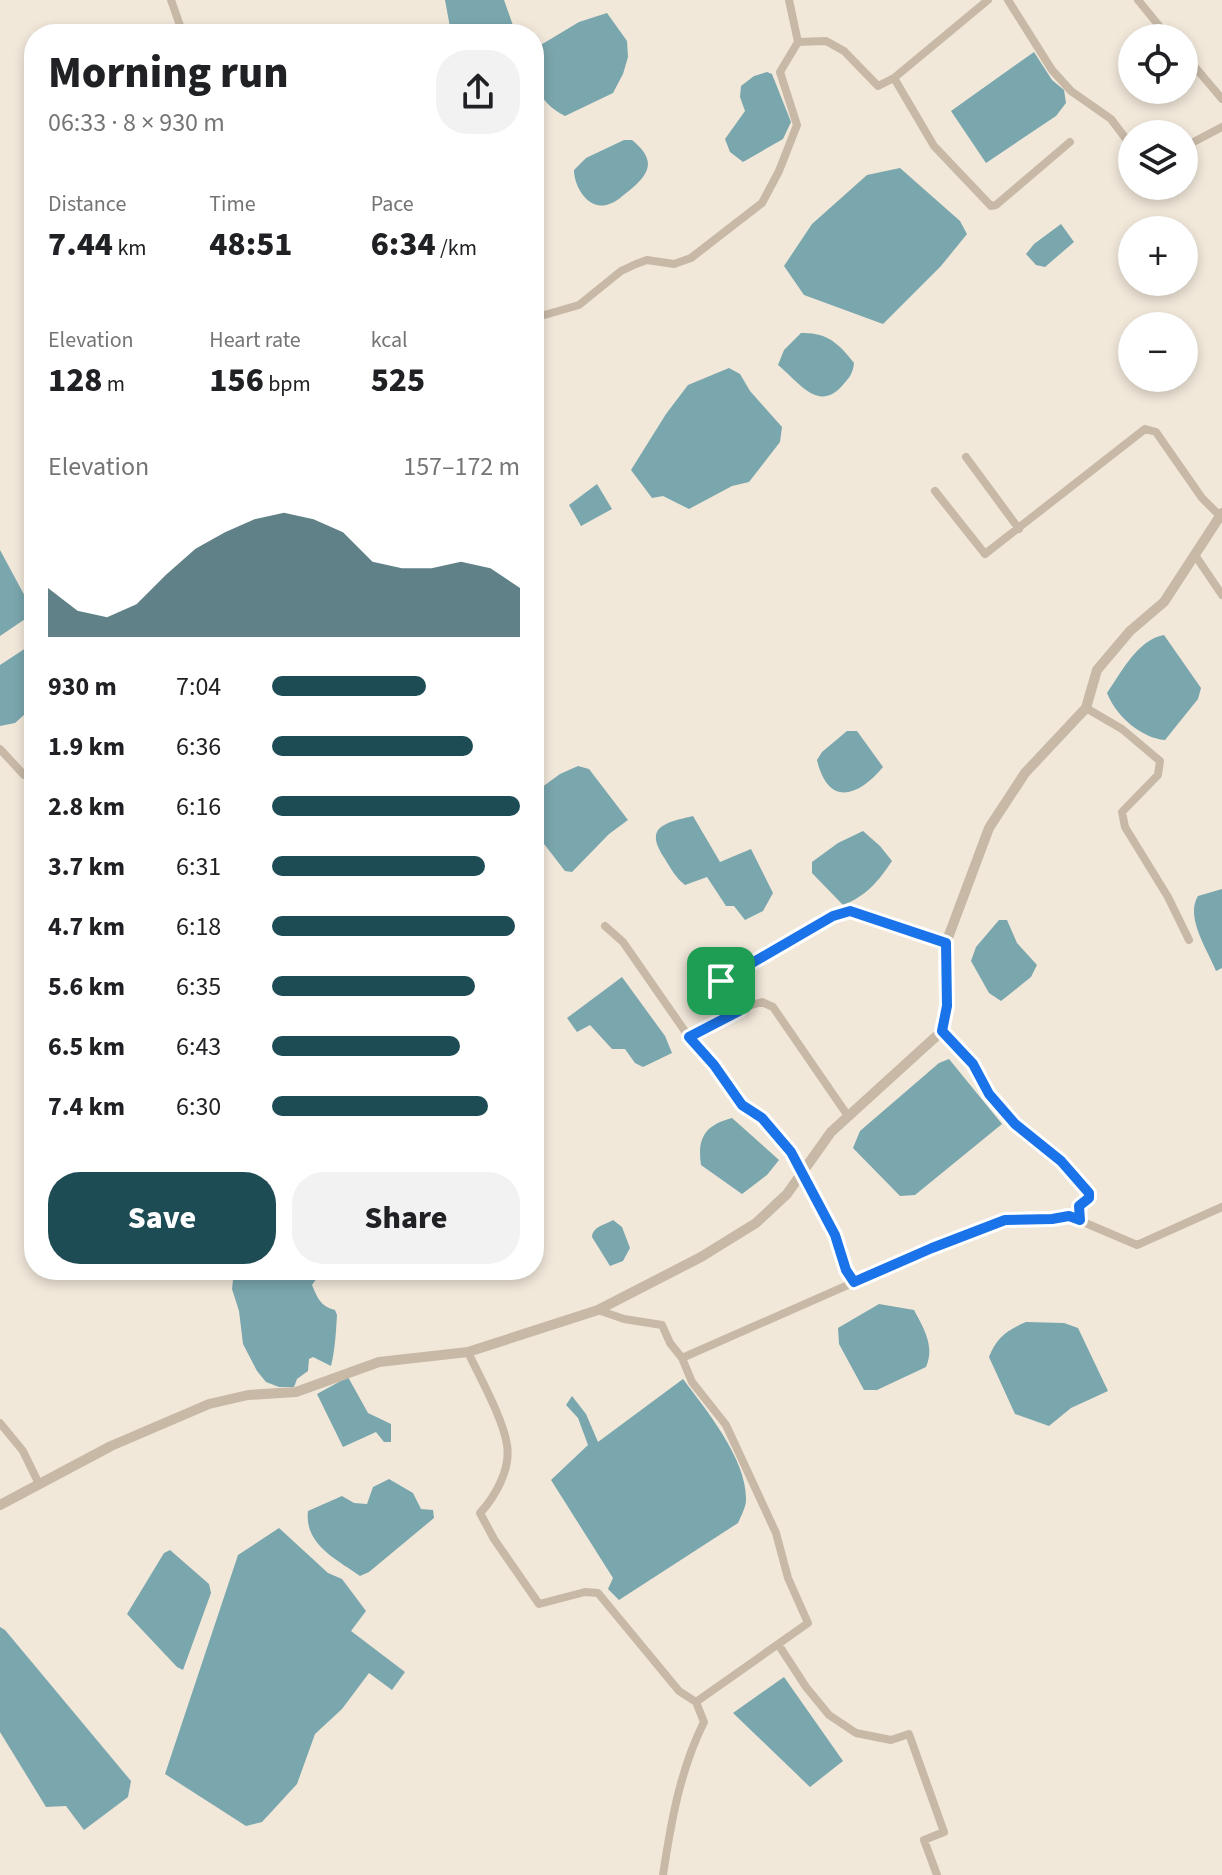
<!DOCTYPE html>
<meta charset="utf-8">
<style>
:root{--surface:#fff;--page:#f2f2f2;--text:#202124;--muted:#757577;--accent:#1e4c55}
body{margin:0;font-family:"Source Sans 3",sans-serif;background:var(--page);color:var(--text);height:100vh;display:flex;flex-direction:column;font-size:30px;white-space:nowrap}
*{box-sizing:border-box;margin:0}
p{font-size:26px;color:var(--muted)}
.icon{flex:none;width:44px;height:44px;fill:none;stroke:currentColor;stroke-width:2;stroke-linecap:round;stroke-linejoin:round}
.map{position:relative;flex:1;overflow:hidden}
.drawer{position:absolute;left:24px;top:24px;width:520px;height:1256px;display:flex;flex-direction:column;background:var(--surface);border-radius:32px;box-shadow:0 4px 12px #0003}
.drawer>*{flex:none}
.buttons{position:absolute;left:1118px;top:24px;display:grid;gap:16px}
.buttons a{display:grid;place-items:center;width:80px;height:80px;border-radius:50%;background:var(--surface);box-shadow:0 4px 12px #0003;font-size:40px}
.pin{position:absolute;display:grid;place-items:center;width:68px;height:68px;color:#fff;margin:-34px;border-radius:16px;box-shadow:0 4px 12px #0006}
.round{display:grid;place-items:center;flex:none;width:84px;height:84px;border-radius:32px;background:var(--page)}
.head{display:flex;align-items:center;justify-content:space-between;height:136px;padding:0 24px}
h1{font-size:44px;font-weight:800;line-height:60px}
.stats{display:grid;grid-template-columns:repeat(3,1fr);gap:12px;height:136px;padding:8px 24px}
.stats div{display:grid;align-content:center}
.stats b{font-size:34px;font-weight:800}
.stats small{font-size:22px;font-weight:400}
.stats p{font-size:22px}
.chart{height:224px;padding:16px 24px}
.chart p{display:flex;justify-content:space-between}
.chart svg{width:100%;height:144px;margin-top:8px;fill:var(--accent);opacity:.7}
.action{display:flex;gap:16px;margin-top:auto;padding:16px 24px}
.action a{flex:1;height:92px;border-radius:32px;background:var(--accent);color:#fff;font-size:32px;font-weight:800;line-height:92px;text-align:center}
.action a+a{background:var(--page);color:var(--text)}
ul{padding:0 24px;list-style:none;font-size:26px}
li{display:grid;grid-template-columns:128px 96px 1fr;align-items:center;height:60px}
li i{height:20px;border-radius:10px;background:var(--accent)}
.map>svg:first-child{display:block}
.water{fill:#7aa6ad}
.lines{fill:none;stroke-linecap:round;stroke-linejoin:round}
.minor{stroke:#c8b9a7;stroke-width:8}
.tertiary{stroke:#c8b9a7;stroke-width:10}
.route-casing{stroke:#fff;stroke-width:16}
.route{stroke:#1a73e8;stroke-width:10}
</style>
<div class="map">
<svg width="1222" height="1875" viewBox="0 0 1222 1875">
<rect width="100%" height="100%" fill="#f1e8da"/>
<!-- water -->
<path class="water" d="M 445,0 L 504,0 L 516,34 L 455,34 L 450,27 Z
M 607,13 L 627,41 L 628,57 L 623,74 L 613,93 L 565,116 C 534,100 534,79 534,49 L 579,22 Z
M 1034,52 L 1052,80 L 1064,90 L 1066,103 L 1056,116 L 986,163 L 951,111 Z
M 767,72 L 772,74 L 791,122 L 783,139 L 743,162 L 730,152 L 725,139 L 745,111 L 740,97 L 741,86 L 754,76 Z
M 624,140 L 632,140 C 655,159 652,172 630,190 C 623,195 617,202 609,204 C 589,212 574,187 574,170 L 586,158 Z
M 900,168 L 960,221 L 967,234 L 941,266 L 883,324 L 804,295 L 784,266 L 812,224 L 867,175 Z
M 1061,224 L 1074,242 L 1045,267 L 1036,265 L 1026,254 L 1034,244 Z
M 801,333 C 826,332 839,343 854,363 C 853,373 850,377 842,386 C 818,413 798,381 778,365 L 784,350 Z
M 729,368 L 740,374 L 750,391 L 782,427 L 780,442 L 749,482 L 732,486 L 689,509 L 663,496 L 652,498 L 631,470 L 666,414 L 688,385 Z
M 597,484 L 612,509 L 581,526 L 569,505 Z
M 0,550 L 34,613 L 0,636 Z
M 1164,635 L 1201,688 L 1198,699 L 1165,740 C 1141,738 1116,716 1107,693 C 1121,673 1137,640 1164,635 Z
M 29,646 L 34,651 L 34,706 L 15,723 L 0,726 L 0,665 Z
M 847,731 L 857,731 L 883,767 C 858,797 828,807 817,760 L 822,752 Z
M 578,766 L 589,769 L 628,820 L 609,834 L 572,872 L 565,871 L 534,831 L 534,793 L 560,774 Z
M 693,816 L 720,862 L 751,849 L 773,893 L 763,911 L 745,920 L 734,906 L 726,906 L 707,877 L 685,885 C 676,878 671,869 665,859 C 643,827 664,823 693,816 Z
M 863,831 L 880,846 L 892,861 C 878,882 866,896 843,905 L 812,873 L 812,862 L 838,843 Z
M 1222,889 L 1222,968 L 1216,971 C 1207,949 1185,917 1198,896 Z
M 999,920 L 1007,920 L 1017,943 L 1037,965 L 1031,977 L 1001,1001 L 989,993 L 971,961 L 976,947 Z
M 622,977 L 665,1036 L 672,1053 L 643,1067 L 635,1063 L 625,1049 L 612,1049 L 590,1025 L 577,1032 L 567,1018 Z
M 949,1059 L 1002,1124 L 915,1195 L 900,1196 L 853,1148 L 860,1131 L 939,1063 Z
M 732,1118 L 779,1160 L 767,1175 L 742,1194 L 701,1165 C 697,1138 705,1125 732,1118 Z
M 613,1220 L 622,1227 L 630,1248 L 623,1261 L 610,1266 L 592,1237 C 593,1226 605,1225 613,1220 Z
M 257,1270 L 317,1270 L 319,1275 L 312,1285 C 317,1297 321,1307 335,1310 L 337,1315 C 336,1332 335,1350 331,1366 L 313,1357 L 309,1359 L 308,1371 L 297,1379 L 294,1387 L 279,1387 L 266,1382 L 257,1371 L 243,1344 L 239,1311 L 232,1289 L 233,1280 Z
M 879,1304 L 914,1310 C 924,1329 935,1346 926,1367 L 877,1390 L 864,1390 L 839,1344 L 838,1328 Z
M 1026,1322 L 1064,1323 L 1078,1328 L 1108,1391 L 1071,1408 L 1049,1426 L 1015,1414 L 989,1357 C 996,1338 1007,1330 1026,1322 Z
M 348,1377 L 368,1413 L 391,1424 L 391,1442 L 384,1442 L 376,1432 L 343,1447 L 317,1394 Z
M 683,1379 C 706,1410 747,1459 746,1500 C 746,1507 741,1516 738,1523 L 619,1600 L 608,1589 L 613,1578 L 551,1480 L 588,1445 L 578,1418 L 566,1405 L 572,1396 L 586,1414 L 598,1442 Z
M 389,1479 L 413,1493 L 421,1509 L 433,1510 L 434,1518 L 369,1572 L 360,1576 C 336,1559 304,1544 308,1511 L 342,1496 L 354,1503 L 367,1504 L 373,1487 Z
M 279,1528 L 328,1573 L 342,1579 L 366,1611 L 351,1631 L 405,1672 L 392,1690 L 369,1673 L 342,1709 L 315,1734 L 297,1784 L 262,1822 L 246,1826 L 165,1774 L 238,1555 Z
M 170,1550 L 209,1584 L 211,1593 L 183,1670 L 177,1667 L 127,1614 L 164,1553 Z
M 0,1627 L 5,1630 L 131,1781 L 128,1797 L 84,1830 L 66,1806 L 46,1807 L 0,1732 Z
M 784,1677 L 843,1761 L 810,1787 L 733,1713 Z"/>
<g class="lines">
<!-- minor -->
<path class="minor" d="M 171,0 L 183,34
M 1008,0 L 1052,70 L 1071,91 L 1111,119 L 1132,147
M 1138,0 L 1169,38
M 798,42 L 826,41 L 844,51 L 878,86 L 894,78 L 988,0
M 1184,54 L 1222,99
M 894,78 L 934,146 L 991,206 L 996,205 L 1070,142
M 1184,147 L 1222,127
M 534,318 L 579,305 L 621,271 L 636,264 L 647,260 L 674,264 L 691,258 L 762,203 L 779,171 L 797,125 L 780,72 L 798,42 L 789,0
M 966,457 L 1019,529
M 935,491 L 985,554 L 1145,429 L 1156,432 L 1202,498 L 1220,516
M 1195,555 L 1222,595
M 1086,708 L 1122,729 L 1160,761 L 1158,775 L 1122,812 L 1125,827 L 1168,897 L 1189,940
M 0,749 L 24,775 L 34,778
M 605,926 L 623,942 L 689,1037 L 714,1065 L 742,1105 L 762,1118 L 791,1152 L 835,1235 L 846,1270 L 854,1282
M 739,1011 L 721,981 L 833,916 L 850,911 L 867,915 L 946,943
M 942,1031 L 973,1064 L 989,1094 L 1015,1124 L 1061,1161 L 1089,1193 L 1089,1198 L 1079,1206 L 1080,1220
M 689,1037 L 748,1006 L 762,1002 L 773,1007 L 848,1116
M 598,1310 L 624,1319 L 662,1325 L 670,1343 L 682,1358
M 468,1352 C 480,1378 503,1418 507,1445 C 511,1469 495,1497 480,1513 L 494,1539 L 539,1604 L 585,1592 L 598,1593 L 679,1691 L 696,1702
M 0,1423 L 23,1451 L 39,1484
M 778,1644 L 806,1687 L 829,1715 L 856,1733 L 891,1740 L 909,1734 L 944,1832 L 924,1840 L 937,1875
M 663,1875 C 671,1822 680,1770 704,1722 L 696,1702 L 808,1623 L 788,1578 L 776,1533 L 726,1425 L 692,1382 L 682,1358 L 932,1248 L 1005,1220 L 1052,1219 L 1069,1216 L 1137,1245 L 1222,1207"/>
<!-- tertiary -->
<path class="tertiary" d="M 0,1505 L 111,1446 L 209,1404 L 248,1395 L 296,1392 L 379,1362 L 468,1352 L 598,1310 L 701,1257 L 756,1223 L 787,1194 L 831,1132 L 942,1031 L 947,1006 L 946,943 L 989,828 L 1025,773 L 1086,708 L 1097,670 L 1130,631 L 1164,602 L 1222,513"/>
</g>
<g class="lines">
<defs>
<path id="route" d="M 850,911 L 946,943 L 947,1006 L 942,1031 L 973,1064 L 989,1094 L 1015,1124 L 1061,1161 L 1089,1193 L 1089,1198 L 1079,1206 L 1080,1220 L 1069,1216 L 1052,1219 L 1005,1220 L 932,1248 L 854,1282 L 846,1270 L 835,1235 L 791,1152 L 762,1118 L 742,1105 L 714,1065 L 689,1037 L 739,1011 L 721,981 L 833,916 Z"/>
</defs>
<!-- route casing -->
<use href="#route" class="route-casing"/>
<!-- route -->
<use href="#route" class="route"/>
</g>
</svg>
<div class="buttons">
<a><svg class="icon" aria-label="locate" viewBox="0 0 24 24"><circle cx="12" cy="12" r="6"/><path d="M12 2v4M12 18v4M2 12h4M18 12h4"/></svg></a>
<a><svg class="icon" aria-label="layers" viewBox="0 0 24 24"><path d="M12 4l9 5-9 5-9-5zM3 14l9 5 9-5"/></svg></a>
<a>+</a>
<a>−</a>
</div>
<div class="pin" style="left:721px;top:981px;background:#1e9e55"><svg class="icon" aria-label="arrive" viewBox="0 0 24 24"><path d="M6 21V4h12l-3 4 3 4H6"/></svg></div>
<section class="drawer">
<div class="head"><div><h1>Morning run</h1><p>06:33 · 8 × 930 m</p></div><a class="round"><svg class="icon" aria-label="share" viewBox="0 0 24 24"><path d="M12 15V3M7 8l5-5 5 5M5 13v7h14v-7"/></svg></a></div>
<div class="stats">
<div><p>Distance</p><b>7.44<small> km</small></b></div>
<div><p>Time</p><b>48:51</b></div>
<div><p>Pace</p><b>6:34<small> /km</small></b></div>
</div>
<div class="stats">
<div><p>Elevation</p><b>128<small> m</small></b></div>
<div><p>Heart rate</p><b>156<small> bpm</small></b></div>
<div><p>kcal</p><b>525</b></div>
</div>
<div class="chart"><p><span>Elevation</span>157–172 m</p>
<svg viewBox="0 0 160 44" preserveAspectRatio="none"><path d="M0 44V29L10 36L20 38L30 34L40 25L50 17L60 12L70 8L80 6L90 8L100 12L110 21L120 23L130 23L140 21L150 23L160 29V44z"/></svg>
</div>
<ul>
<li><b>930 m</b>7:04<i style="width:62%"></i></li>
<li><b>1.9 km</b>6:36<i style="width:81%"></i></li>
<li><b>2.8 km</b>6:16<i style="width:100%"></i></li>
<li><b>3.7 km</b>6:31<i style="width:86%"></i></li>
<li><b>4.7 km</b>6:18<i style="width:98%"></i></li>
<li><b>5.6 km</b>6:35<i style="width:82%"></i></li>
<li><b>6.5 km</b>6:43<i style="width:76%"></i></li>
<li><b>7.4 km</b>6:30<i style="width:87%"></i></li>
</ul>
<div class="action"><a>Save</a><a>Share</a></div>
</section>
</div>
